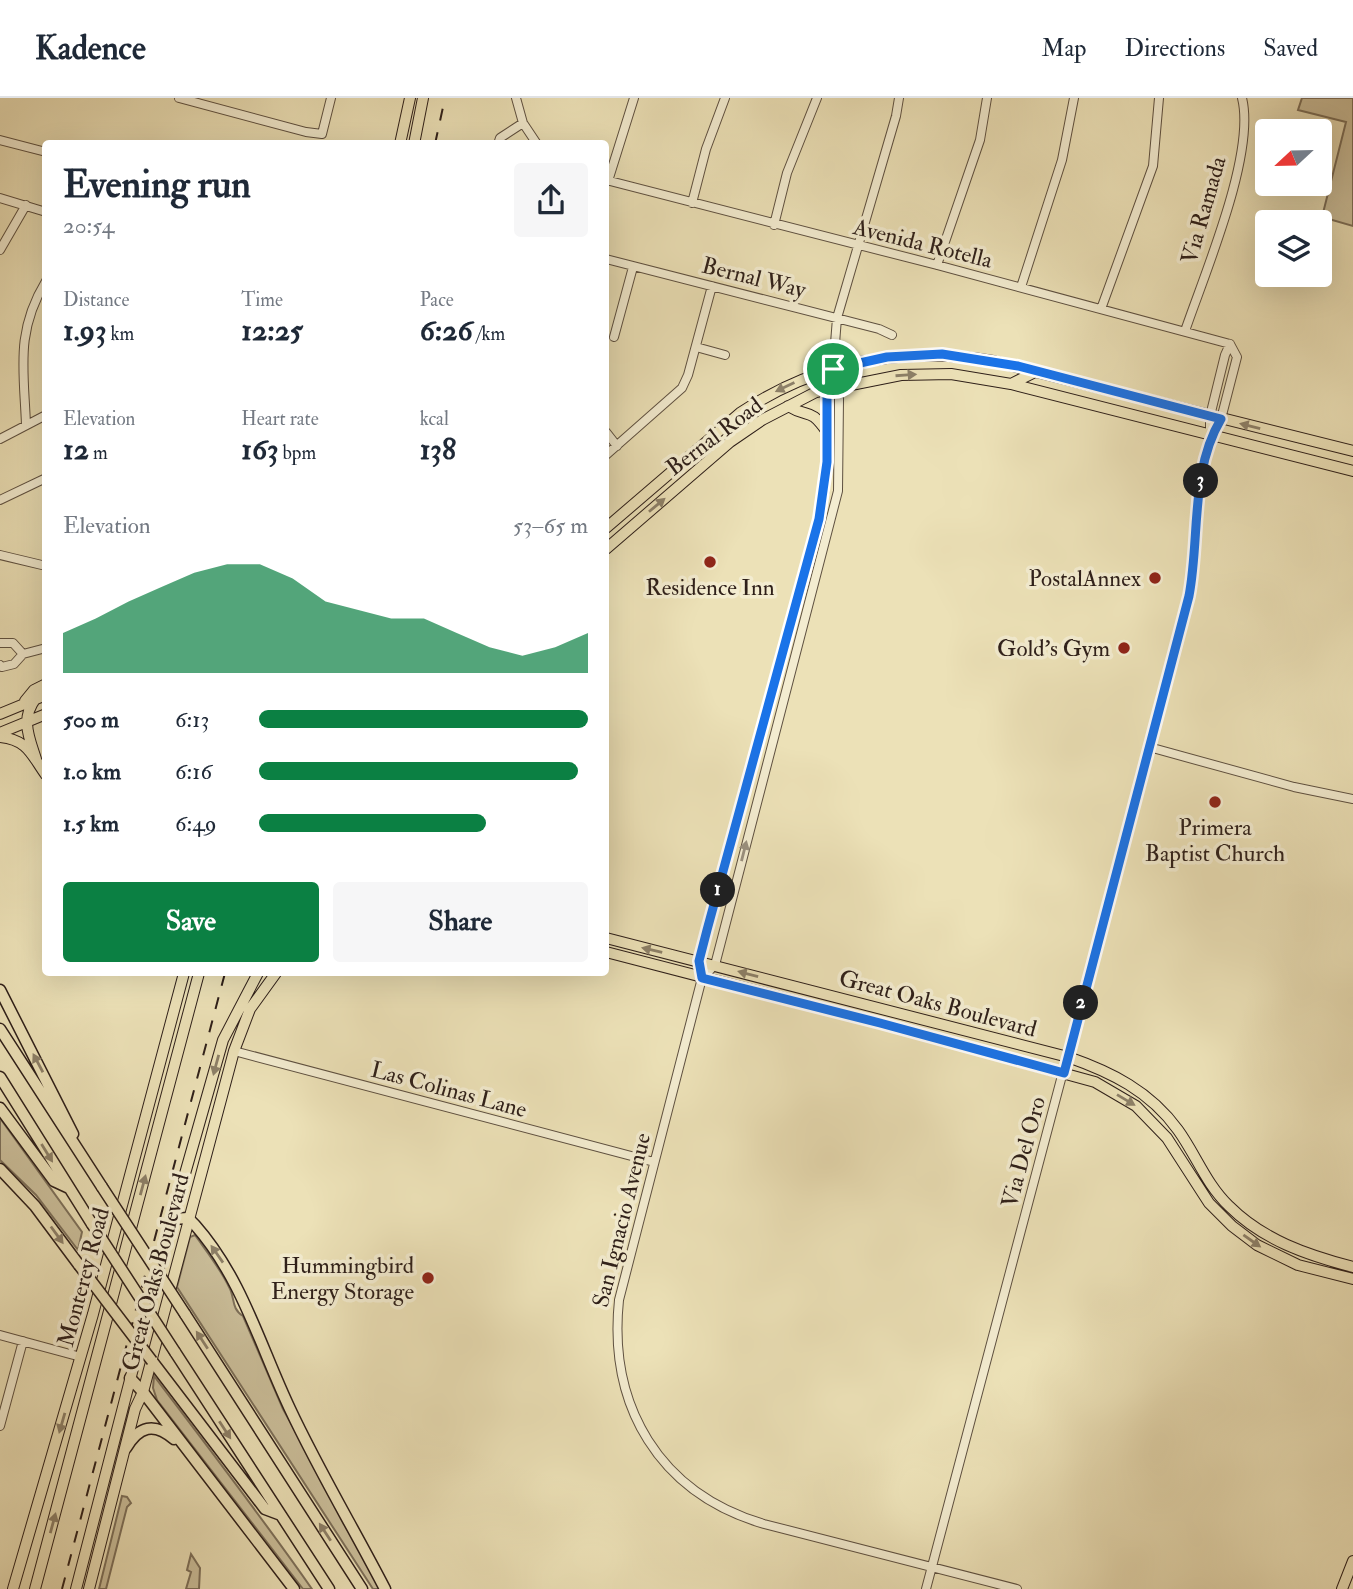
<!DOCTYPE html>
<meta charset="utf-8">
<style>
:root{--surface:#fff;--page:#f6f6f7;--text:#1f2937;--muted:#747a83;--line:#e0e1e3;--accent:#0b8043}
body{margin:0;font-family:"IM FELL Double Pica",serif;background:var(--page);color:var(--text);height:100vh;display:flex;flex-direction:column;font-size:26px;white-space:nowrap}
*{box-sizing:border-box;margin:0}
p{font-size:23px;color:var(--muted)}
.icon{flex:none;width:38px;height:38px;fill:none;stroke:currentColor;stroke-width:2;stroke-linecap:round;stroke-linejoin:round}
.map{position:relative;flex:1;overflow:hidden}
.details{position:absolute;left:42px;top:42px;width:567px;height:836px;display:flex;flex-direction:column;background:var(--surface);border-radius:7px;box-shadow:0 7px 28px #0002}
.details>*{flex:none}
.needle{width:46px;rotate:248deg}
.buttons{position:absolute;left:1255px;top:21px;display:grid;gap:14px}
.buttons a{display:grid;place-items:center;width:77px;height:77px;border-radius:7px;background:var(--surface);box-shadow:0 7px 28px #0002;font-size:35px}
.pin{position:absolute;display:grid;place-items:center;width:60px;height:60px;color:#fff;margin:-30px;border:4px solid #fff;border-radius:50%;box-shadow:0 2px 7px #0007}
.km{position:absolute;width:35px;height:35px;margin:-18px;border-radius:50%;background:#222;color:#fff;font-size:19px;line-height:35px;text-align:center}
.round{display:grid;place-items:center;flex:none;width:74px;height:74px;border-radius:7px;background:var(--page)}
.head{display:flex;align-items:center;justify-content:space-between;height:119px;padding:0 21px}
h1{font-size:38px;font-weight:800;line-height:52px}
.metrics{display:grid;grid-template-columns:repeat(3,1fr);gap:10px;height:119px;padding:7px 21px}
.metrics div{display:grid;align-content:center}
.metrics b{font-size:30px;font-weight:800}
.metrics small{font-size:19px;font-weight:400}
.metrics p{font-size:19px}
.chart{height:196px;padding:14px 21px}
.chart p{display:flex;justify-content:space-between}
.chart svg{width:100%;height:126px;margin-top:7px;fill:var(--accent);opacity:.7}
.cta{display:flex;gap:14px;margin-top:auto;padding:14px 21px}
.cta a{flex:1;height:80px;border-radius:7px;background:var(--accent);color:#fff;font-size:28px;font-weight:800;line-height:80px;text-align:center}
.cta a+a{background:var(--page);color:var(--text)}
ul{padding:0 21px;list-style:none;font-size:23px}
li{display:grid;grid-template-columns:112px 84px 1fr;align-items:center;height:52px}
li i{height:18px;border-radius:9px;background:var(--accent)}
header{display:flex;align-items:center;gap:42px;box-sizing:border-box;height:98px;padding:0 35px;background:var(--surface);border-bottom:2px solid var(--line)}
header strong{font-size:33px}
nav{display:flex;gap:38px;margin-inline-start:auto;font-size:24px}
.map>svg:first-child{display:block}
.green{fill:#ccc09c;stroke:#7d705a;stroke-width:2}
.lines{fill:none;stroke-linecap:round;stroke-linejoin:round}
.minor-casing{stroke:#5e5040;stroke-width:10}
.major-casing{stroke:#2e1f19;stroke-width:12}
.highway-casing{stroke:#2e1f19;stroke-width:13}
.minor{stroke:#f3ecd0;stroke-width:8}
.major{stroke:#ece1b7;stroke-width:10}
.highway{stroke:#ece1b7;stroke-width:10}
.rail{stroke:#2e1f19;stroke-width:2;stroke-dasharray:12 12;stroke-linecap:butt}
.highway-bridge-casing{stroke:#2e1f19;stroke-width:13;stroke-linecap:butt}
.highway-bridge{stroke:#ece1b7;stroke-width:10}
.oneway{fill:#8d8068}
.oneway2{fill:#9a907e}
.route-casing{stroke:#fff;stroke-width:14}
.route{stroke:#1a73e8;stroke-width:9}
.poi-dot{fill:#8f2418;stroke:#f3ecd0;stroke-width:2.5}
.labels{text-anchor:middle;stroke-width:7;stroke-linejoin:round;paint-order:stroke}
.street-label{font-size:23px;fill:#2e1f19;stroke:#f3ecd0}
.poi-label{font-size:23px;fill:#2e1f19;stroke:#f3ecd0;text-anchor:end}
</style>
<header>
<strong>Kadence</strong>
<nav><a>Map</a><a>Directions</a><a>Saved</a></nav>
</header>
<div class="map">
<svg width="1353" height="1491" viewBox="0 0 1353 1491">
<rect width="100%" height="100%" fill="#ece1b7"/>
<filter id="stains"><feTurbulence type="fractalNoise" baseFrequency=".00286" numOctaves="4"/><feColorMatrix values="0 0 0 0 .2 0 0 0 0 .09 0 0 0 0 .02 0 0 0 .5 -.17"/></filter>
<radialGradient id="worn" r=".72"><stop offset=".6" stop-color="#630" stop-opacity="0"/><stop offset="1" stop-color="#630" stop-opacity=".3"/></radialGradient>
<!-- green -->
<path class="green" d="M 1302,0 L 1353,0 L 1353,128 L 1322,119 L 1346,24 L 1298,12 Z
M 0,1020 L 82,1134 L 78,1152 L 36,1097 L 0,1062 Z
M 195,1137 C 207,1154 220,1170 229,1189 C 235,1199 231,1211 243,1218 L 283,1311 L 383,1491 L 373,1491 L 177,1189 L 190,1139 Z
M 154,1278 C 207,1348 261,1418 312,1491 L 303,1491 L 157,1302 L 153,1290 Z
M 122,1398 L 127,1399 L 131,1405 L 127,1409 L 106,1491 L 99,1491 Z
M 191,1456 L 200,1470 L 199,1491 L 186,1491 L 191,1474 L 187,1472 Z"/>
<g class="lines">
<defs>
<path id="minor" d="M 179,0 L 306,34 L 322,36 L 331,0
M 516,0 L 523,25 L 537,46
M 899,0 L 896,18 L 837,220 L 833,271 L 827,291 L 825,391 L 819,421 L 699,863 L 702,880 L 619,1202 C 608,1308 659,1395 764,1426 L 1017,1491
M 0,42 L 46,54
M 498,46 L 500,40 L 523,25
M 606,82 L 937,167 L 1230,246
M 608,83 L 634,0
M 0,100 L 46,114
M 692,105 L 706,51 L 725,0
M 774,127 L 787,75 L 817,0
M 0,152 L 26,107
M 606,161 L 879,231 L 892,237
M 937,167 L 980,42 L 987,0
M 1021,189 L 1062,62 L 1074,0
M 1101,211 L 1153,68 L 1159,0
M 1185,233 C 1204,177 1256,56 1242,0
M 614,239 L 633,169
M 696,249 L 725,257
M 26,327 C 24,272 15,234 46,183
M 606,334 L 617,348
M 1211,338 L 1221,321 L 1237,259 L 1230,246
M 0,341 L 46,317
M 606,357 L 682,290 L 688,277 L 712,188
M 0,402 L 46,380
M 0,457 L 46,468
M 0,545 L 13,545 L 23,556 L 14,566 L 2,569 L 0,567
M 23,556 L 46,550
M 1149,649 L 1294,689 L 1353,701
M 702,880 L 715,867 L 838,393 L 839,301 L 833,271
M 234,953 L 654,1064
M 0,1237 L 81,1259
M 0,1328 L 23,1243
M 926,1491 L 1189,498 L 1195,455 L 1200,390 L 1210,338 L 1210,318 L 1225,257 L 1230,246"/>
<path id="major" d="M 400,46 L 410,0
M 414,46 L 423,0
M 1011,286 L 1037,273
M 788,308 C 809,321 809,308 827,334
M 606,430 L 740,315 C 818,263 902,248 993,263 L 1353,353
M 606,451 L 730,344 L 762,322 L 816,294 L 901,277 L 951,276 L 1011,286 L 1353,373
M 36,600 C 20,621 29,639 36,661
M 25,603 L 34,592 L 46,586
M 0,616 L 46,597
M 0,635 L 46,616
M 0,639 C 28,642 31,656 46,677
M 606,840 L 1068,959 C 1111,974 1150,993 1178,1032 C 1196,1057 1206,1086 1229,1108 C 1263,1142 1307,1157 1353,1169
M 606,854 L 880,925 L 1095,984 L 1136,1008 L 1167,1040 L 1209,1105 L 1232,1128 L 1257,1147 L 1298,1167 L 1353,1181
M 13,1491 L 93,1216 L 184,875
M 35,1491 L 199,875
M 76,1491 L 167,1139 L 223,942 L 258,875
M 89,1491 L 135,1311 L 143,1294 L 234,953 L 250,911 L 276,875
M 1342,1491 L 1353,1463"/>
<path id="highway" d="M 0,892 L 73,1036
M 0,931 L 102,1089
M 0,979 L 92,1126
M 0,1010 L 54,1083 L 69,1090
M 0,1071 L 35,1108 L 79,1167
M 173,1121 L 188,1120 L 195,1127 C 242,1180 260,1248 290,1311 C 319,1373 354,1431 385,1491
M 185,1216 L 362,1491
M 175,1254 L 329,1491
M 152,1263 L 265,1411 L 281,1417
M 130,1280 L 143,1294 L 294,1491
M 126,1350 C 139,1328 154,1324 174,1341"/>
</defs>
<!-- minor casing -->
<use href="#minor" class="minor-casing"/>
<!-- major casing -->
<use href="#major" class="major-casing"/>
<!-- highway casing -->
<use href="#highway" class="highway-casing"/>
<!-- minor -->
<use href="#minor" class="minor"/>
<!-- major -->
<use href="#major" class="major"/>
<!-- highway -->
<use href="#highway" class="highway"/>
<!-- rail -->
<path class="rail" d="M 435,46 L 445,0
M 62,1491 L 225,875"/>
<defs>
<path id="highway-bridge" d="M 102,1089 L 185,1216
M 92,1126 L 175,1254
M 79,1167 L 152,1263"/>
</defs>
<!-- highway-bridge casing -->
<use href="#highway-bridge" class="highway-bridge-casing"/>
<!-- highway-bridge -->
<use href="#highway-bridge" class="highway-bridge"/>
</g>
<!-- one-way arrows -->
<defs><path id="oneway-solid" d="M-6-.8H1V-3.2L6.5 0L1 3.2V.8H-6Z" transform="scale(1.75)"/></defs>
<g class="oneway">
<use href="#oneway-solid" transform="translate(906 277) rotate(-4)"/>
<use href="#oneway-solid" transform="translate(785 289) rotate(154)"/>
<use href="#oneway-solid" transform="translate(1250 328) rotate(-166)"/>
<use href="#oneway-solid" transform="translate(657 407) rotate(-40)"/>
<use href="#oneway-solid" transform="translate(652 852) rotate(-167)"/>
<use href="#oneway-solid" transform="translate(748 876) rotate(-165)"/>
<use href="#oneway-solid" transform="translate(38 965) rotate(-118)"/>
<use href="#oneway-solid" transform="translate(216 967) rotate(105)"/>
<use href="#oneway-solid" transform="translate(1126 1002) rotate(31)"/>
<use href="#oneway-solid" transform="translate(47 1055) rotate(58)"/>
<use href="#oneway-solid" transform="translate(143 1087) rotate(-75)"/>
<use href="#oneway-solid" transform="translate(57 1137) rotate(54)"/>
<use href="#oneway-solid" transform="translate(1252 1143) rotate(35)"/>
<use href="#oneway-solid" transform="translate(217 1156) rotate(-125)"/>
<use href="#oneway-solid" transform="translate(202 1242) rotate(-123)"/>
<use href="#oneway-solid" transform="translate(62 1325) rotate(106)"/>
<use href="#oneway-solid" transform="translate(225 1332) rotate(57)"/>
<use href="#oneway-solid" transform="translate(53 1425) rotate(-75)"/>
<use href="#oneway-solid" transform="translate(325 1434) rotate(-123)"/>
</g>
<use class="oneway2" href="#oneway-solid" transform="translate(744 753) rotate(-76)"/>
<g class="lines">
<defs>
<path id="route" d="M 942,256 L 1018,268 L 1221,321 C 1190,373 1200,440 1189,498 L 1064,975 L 880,925 L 702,880 L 699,863 L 707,832 L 819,421 L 827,364 L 827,291 L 833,271 L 887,259 Z"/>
</defs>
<!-- route casing -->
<use href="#route" class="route-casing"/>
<!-- route -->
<use href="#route" class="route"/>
</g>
<!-- markers -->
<g class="poi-dot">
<circle cx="710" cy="464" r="7"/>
<circle cx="1155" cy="480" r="7"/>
<circle cx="1124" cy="550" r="7"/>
<circle cx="1215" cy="704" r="7"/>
<circle cx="428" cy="1180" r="7"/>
</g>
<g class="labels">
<!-- street labels -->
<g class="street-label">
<text transform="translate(1203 112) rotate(-74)" y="8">Via Ramada</text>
<text transform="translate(923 145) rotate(14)" y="8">Avenida Rotella</text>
<text transform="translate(754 179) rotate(14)" y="8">Bernal Way</text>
<text transform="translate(714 338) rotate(-37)" y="8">Bernal Road</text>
<text transform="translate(938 905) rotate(15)" y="8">Great Oaks Boulevard</text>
<text transform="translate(449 991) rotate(15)" y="8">Las Colinas Lane</text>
<text transform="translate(1023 1054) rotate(-75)" y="8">Via Del Oro</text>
<text transform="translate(621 1122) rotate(-76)" y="8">San Ignacio Avenue</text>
<text transform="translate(155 1174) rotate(-75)" y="8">Great Oaks Boulevard</text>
<text transform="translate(83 1179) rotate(-75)" y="8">Monterey Road</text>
</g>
<!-- poi labels -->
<g class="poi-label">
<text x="1141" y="488">PostalAnnex</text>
<text x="710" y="497" text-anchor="middle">Residence Inn</text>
<text x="1110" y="558">Gold's Gym</text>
<text x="1215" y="737" text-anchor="middle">Primera<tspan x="1215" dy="26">Baptist Church</tspan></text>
<text x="414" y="1175">Hummingbird<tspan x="414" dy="26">Energy Storage</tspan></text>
</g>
</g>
<rect width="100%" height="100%" filter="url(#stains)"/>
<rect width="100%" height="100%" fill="url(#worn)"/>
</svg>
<div class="buttons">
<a><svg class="needle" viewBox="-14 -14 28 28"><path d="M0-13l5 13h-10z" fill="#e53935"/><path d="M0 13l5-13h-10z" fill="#747a83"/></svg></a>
<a><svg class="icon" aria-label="layers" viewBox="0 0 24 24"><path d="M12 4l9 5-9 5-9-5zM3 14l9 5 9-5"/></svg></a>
</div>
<div class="pin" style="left:833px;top:271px;background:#1e9e55"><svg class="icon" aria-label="arrive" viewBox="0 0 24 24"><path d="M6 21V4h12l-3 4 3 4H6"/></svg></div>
<b class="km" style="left:718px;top:792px">1</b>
<b class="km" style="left:1081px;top:905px">2</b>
<b class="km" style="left:1201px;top:383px">3</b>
<section class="details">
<div class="head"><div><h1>Evening run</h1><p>20:54</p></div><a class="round"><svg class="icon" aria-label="share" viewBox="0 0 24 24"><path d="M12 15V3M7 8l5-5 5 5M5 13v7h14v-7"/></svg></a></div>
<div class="metrics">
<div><p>Distance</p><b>1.93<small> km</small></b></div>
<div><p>Time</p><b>12:25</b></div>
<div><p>Pace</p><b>6:26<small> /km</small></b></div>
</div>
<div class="metrics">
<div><p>Elevation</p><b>12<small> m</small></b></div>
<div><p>Heart rate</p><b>163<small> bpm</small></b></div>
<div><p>kcal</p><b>138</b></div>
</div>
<div class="chart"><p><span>Elevation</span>53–65 m</p>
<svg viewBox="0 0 160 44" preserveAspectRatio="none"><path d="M0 44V30L10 25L20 19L30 14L40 9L50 6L60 6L70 11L80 19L90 22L100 25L110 25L120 30L130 35L140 38L150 35L160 30V44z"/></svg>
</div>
<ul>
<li><b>500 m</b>6:13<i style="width:100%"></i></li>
<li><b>1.0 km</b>6:16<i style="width:97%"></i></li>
<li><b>1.5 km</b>6:49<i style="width:69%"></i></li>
</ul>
<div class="cta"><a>Save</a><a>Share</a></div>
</section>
</div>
